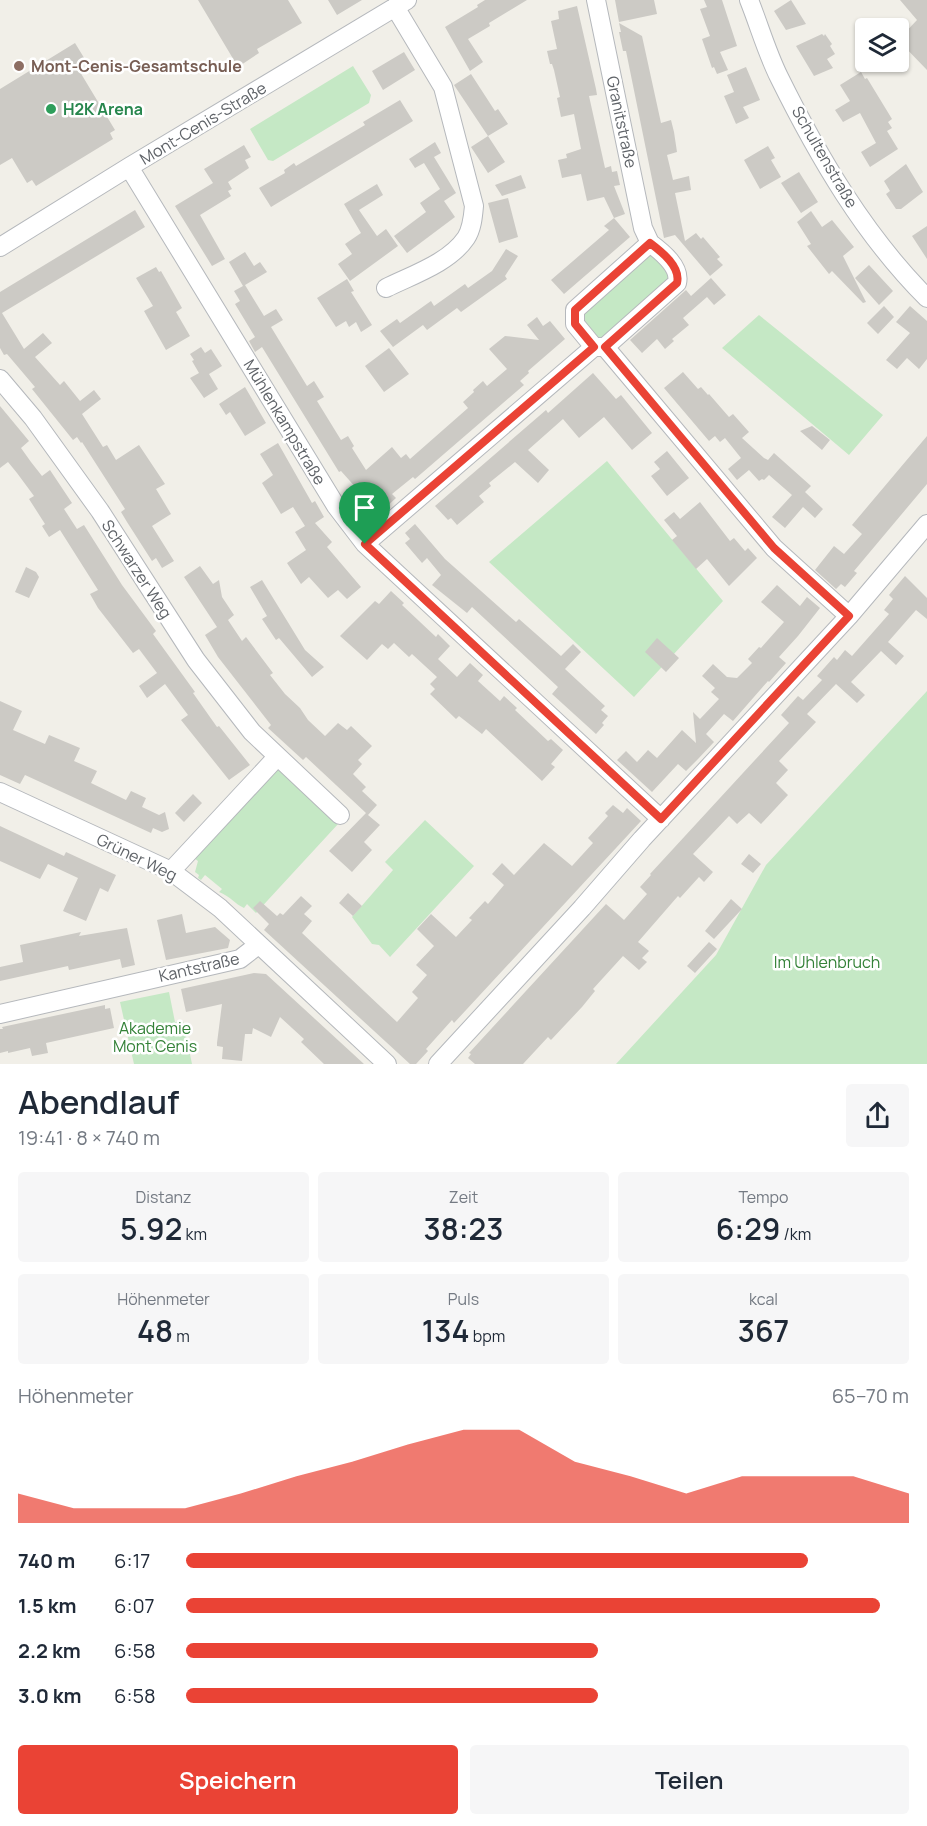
<!DOCTYPE html>
<html lang="de">
<meta charset="utf-8">
<style>
:root{--surface:#fff;--page:#f6f6f7;--text:#1f2937;--muted:#747a83;--accent:#ea4335}
body{margin:0;font-family:Manrope,sans-serif;background:var(--page);color:var(--text);height:100vh;display:flex;flex-direction:column;font-size:22px;white-space:nowrap}
*{box-sizing:border-box;margin:0}
p{font-size:20px;color:var(--muted)}
.icon{flex:none;width:33px;height:33px;fill:none;stroke:currentColor;stroke-width:2;stroke-linecap:round;stroke-linejoin:round}
.map{position:relative;height:1064px;overflow:hidden}
.side{display:flex;flex-direction:column;background:var(--surface);flex:1}
.side>*{flex:none}
.tools{position:absolute;left:855px;top:18px;display:grid;gap:12px}
.tools a{display:grid;place-items:center;width:54px;height:54px;border-radius:6px;background:var(--surface);box-shadow:0 2px 4px #0004;font-size:30px}
.pin{position:absolute;display:grid;place-items:center;width:51px;height:51px;color:#fff;margin:-62px -26px;border-radius:50% 50% 50% 0;rotate:-45deg;box-shadow:0 0 6px #0007}
.pin .icon{rotate:45deg}
.round{display:grid;place-items:center;flex:none;width:63px;height:63px;border-radius:6px;background:var(--page)}
.summary{display:flex;align-items:center;justify-content:space-between;height:102px;padding:0 18px}
h1{font-size:33px;font-weight:600;line-height:45px}
.metrics{display:grid;grid-template-columns:repeat(3,1fr);gap:9px;height:102px;padding:6px 18px}
.metrics div{display:grid;align-content:center;border-radius:6px;background:var(--page);text-align:center}
.metrics b{font-size:30px;font-weight:600}
.metrics small{font-size:16px;font-weight:400}
.metrics p{font-size:16px}
.chart{height:168px;padding:12px 18px}
.chart p{display:flex;justify-content:space-between}
.chart svg{width:100%;height:108px;margin-top:6px;fill:var(--accent);opacity:.7}
.button{display:flex;gap:12px;margin-top:auto;padding:12px 18px}
.button a{flex:1;height:69px;border-radius:6px;background:var(--accent);color:#fff;font-size:24px;font-weight:600;line-height:69px;text-align:center}
.button a+a{background:var(--page);color:var(--text)}
ul{padding:0 18px;list-style:none;font-size:20px}
li{display:grid;grid-template-columns:96px 72px 1fr;align-items:center;height:45px}
li i{height:15px;border-radius:8px;background:var(--accent)}
.map>svg:first-child{display:block}
.green{fill:#c5e8c5}
.building{fill:#cccac5}
.lines{fill:none;stroke-linecap:round;stroke-linejoin:round}
.street-casing{stroke:#b5b8bc;stroke-width:20}
.street{stroke:#fff;stroke-width:18}
.route-casing{stroke:#fff;stroke-width:12}
.route{stroke:#ea4335;stroke-width:8}
.education-dot{fill:#8d6e63;stroke:#fff;stroke-width:2}
.leisure-dot{fill:#2e9e5b;stroke:#fff;stroke-width:2}
.labels{text-anchor:middle;stroke-width:5;stroke-linejoin:round;paint-order:stroke}
.education-label{font-size:16px;font-weight:bold;fill:#785e54;stroke:#fff;text-anchor:start}
.leisure-label{font-size:16px;font-weight:bold;fill:#27864d;stroke:#fff;text-anchor:start}
.street-label{font-size:16px;fill:#5f6368;stroke:#fff}
.park-label{font-size:16px;fill:#348238;stroke:#fff}
</style>
<div class="map">
<svg width="927" height="1064" viewBox="0 0 927 1064">
<rect width="100%" height="100%" fill="#f1efe8"/>
<!-- green -->
<path class="green" d="M 353,66 L 371,95 L 369,103 L 273,161 L 268,160 L 250,129 Z
M 648,255 C 660,258 668,270 669,281 L 606,337 L 595,337 L 583,326 L 581,314 Z
M 759,315 L 883,415 L 849,455 L 722,348 Z
M 607,461 L 723,601 L 634,697 L 489,562 Z
M 927,691 L 927,1064 L 616,1064 L 716,955 L 766,865 Z
M 279,769 L 339,823 L 256,913 L 247,904 L 244,908 C 235,904 230,896 219,892 L 222,889 L 205,875 L 201,880 L 198,878 L 199,875 L 195,872 L 198,861 L 191,856 L 272,770 Z
M 425,820 L 474,866 L 390,957 L 379,945 L 372,944 L 352,917 L 393,870 L 385,862 Z
M 169,992 L 175,1022 L 183,1021 L 192,1064 L 134,1064 L 120,1002 Z"/>
<!-- building -->
<path class="building" d="M 198,0 L 288,0 L 302,23 L 257,49 L 259,53 L 238,67 Z
M 328,0 L 362,0 L 337,15 Z
M 485,0 L 527,0 L 489,23 L 490,26 L 468,39 L 483,62 L 470,71 L 445,27 L 478,7 L 477,5 Z
M 615,0 L 654,0 L 657,14 L 619,22 Z
M 704,0 L 722,0 L 737,46 L 720,52 L 728,70 L 717,74 L 714,67 L 712,68 L 702,39 L 710,36 L 700,9 L 707,7 Z
M 791,0 L 806,24 L 786,30 L 774,11 Z
M 900,0 L 927,0 L 927,70 L 898,40 L 917,20 Z
M 577,6 L 596,89 L 597,95 L 589,96 L 605,168 L 611,166 L 612,172 L 617,171 L 620,185 L 614,186 L 625,214 L 614,218 L 630,237 L 564,294 L 551,280 L 609,230 L 604,226 L 614,218 L 604,197 L 587,201 L 581,174 L 562,178 L 558,160 L 567,158 L 566,154 L 581,149 L 574,114 L 561,117 L 557,98 L 560,97 L 554,70 L 552,64 L 550,64 L 547,51 L 557,49 L 551,21 L 559,19 L 558,11 Z
M 619,23 L 642,36 L 661,123 L 671,120 L 674,132 L 677,152 L 667,155 L 673,180 L 689,176 L 691,190 L 675,193 L 685,241 L 696,233 L 701,239 L 703,237 L 720,257 L 717,259 L 723,265 L 710,276 L 675,235 L 664,238 L 626,51 L 623,51 L 619,32 L 621,32 Z
M 822,34 L 824,36 L 825,34 L 832,44 L 830,46 L 835,54 L 827,59 L 833,68 L 814,76 L 796,46 Z
M 75,43 L 86,61 L 77,67 L 115,130 L 110,133 L 113,139 L 36,186 L 32,180 L 27,183 L 12,158 L 0,165 L 0,89 Z
M 404,52 L 415,70 L 383,90 L 372,71 Z
M 746,67 L 760,100 L 743,107 L 749,118 L 736,124 L 724,96 L 734,92 L 727,75 Z
M 861,72 L 865,79 L 867,78 L 892,119 L 888,122 L 892,128 L 887,131 L 898,149 L 870,167 L 861,152 L 876,143 L 860,113 L 843,122 L 835,110 L 850,101 L 840,85 Z
M 471,74 L 495,111 L 498,109 L 508,124 L 488,136 L 505,162 L 488,173 L 471,147 L 488,136 L 454,85 Z
M 400,100 L 413,121 L 271,207 L 259,188 L 285,173 L 284,170 L 294,163 L 296,166 L 365,125 L 363,122 Z
M 435,142 L 441,153 L 434,157 L 456,193 L 444,201 L 455,217 L 407,253 L 394,236 L 426,212 L 420,203 L 440,189 L 424,163 L 415,168 L 409,159 Z
M 244,145 L 251,157 L 245,160 L 249,168 L 228,182 L 232,189 L 228,191 L 231,196 L 200,215 L 225,259 L 212,266 L 175,206 L 213,183 L 204,169 Z
M 768,146 L 775,158 L 771,160 L 781,177 L 760,189 L 744,160 Z
M 906,164 L 923,192 L 901,209 L 896,209 L 886,194 L 890,191 L 884,181 Z
M 799,172 L 818,202 L 801,213 L 781,183 Z
M 521,175 L 526,188 L 502,196 L 495,185 Z
M 377,184 L 383,195 L 359,210 L 377,236 L 386,229 L 398,246 L 350,281 L 338,264 L 352,254 L 345,244 L 361,233 L 344,204 Z
M 508,198 L 518,237 L 499,243 L 488,203 Z
M 135,210 L 145,227 L 2,313 L 24,349 L 43,333 L 52,343 L 35,357 L 60,385 L 64,381 L 80,401 L 94,390 L 101,399 L 82,414 L 103,447 L 107,445 L 116,460 L 139,445 L 165,484 L 156,489 L 171,514 L 152,526 L 174,561 L 162,568 L 156,558 L 152,561 L 127,522 L 121,512 L 125,509 L 82,442 L 81,443 L 77,437 L 73,440 L 32,389 L 35,387 L 7,354 L 4,355 L 0,348 L 0,292 Z
M 811,211 L 822,227 L 832,220 L 854,247 L 843,256 L 866,302 L 863,303 L 832,271 L 829,274 L 807,246 L 811,244 L 797,222 Z
M 927,226 L 927,259 L 912,236 Z
M 506,249 L 518,256 L 505,276 L 507,279 L 461,312 L 457,308 L 427,330 L 423,325 L 393,347 L 380,331 L 397,319 L 400,323 L 431,301 L 434,306 L 465,284 L 468,288 L 492,271 Z
M 245,252 L 254,266 L 260,262 L 267,272 L 245,285 L 264,316 L 276,309 L 283,320 L 271,327 L 307,386 L 314,381 L 324,397 L 317,401 L 341,440 L 348,436 L 354,446 L 352,448 L 366,470 L 392,447 L 401,458 L 406,454 L 410,459 L 468,408 L 463,402 L 474,392 L 473,390 L 483,381 L 487,386 L 507,369 L 489,349 L 505,336 L 539,340 L 527,325 L 537,317 L 543,326 L 550,321 L 565,339 L 528,371 L 529,373 L 520,381 L 524,385 L 415,479 L 413,477 L 392,494 L 396,498 L 373,519 L 360,504 L 366,499 L 341,471 L 339,472 L 262,347 L 255,352 L 249,341 L 255,337 L 235,304 L 240,301 L 234,291 L 243,286 L 229,262 Z
M 869,265 L 893,291 L 879,305 L 855,278 Z
M 156,267 L 159,272 L 161,271 L 182,308 L 176,312 L 190,336 L 166,350 L 144,311 L 153,306 L 136,278 Z
M 711,278 L 726,295 L 714,305 L 707,297 L 683,318 L 689,325 L 672,339 L 674,341 L 665,349 L 657,339 L 642,353 L 630,340 L 686,290 L 691,296 Z
M 347,279 L 354,291 L 351,292 L 372,325 L 361,332 L 356,322 L 349,327 L 346,321 L 336,327 L 317,298 Z
M 884,306 L 894,317 L 878,334 L 867,323 Z
M 910,306 L 927,321 L 927,359 L 919,369 L 907,358 L 897,369 L 886,360 L 910,333 L 896,322 Z
M 201,347 L 205,353 L 211,349 L 222,366 L 209,374 L 218,389 L 204,398 L 190,378 L 199,373 L 192,361 L 194,360 L 190,354 Z
M 389,348 L 409,374 L 384,392 L 365,366 Z
M 683,372 L 698,389 L 701,387 L 708,395 L 709,394 L 729,417 L 733,414 L 749,432 L 742,438 L 764,458 L 768,460 L 774,453 L 811,486 L 805,492 L 823,509 L 815,518 L 803,507 L 785,528 L 772,517 L 792,495 L 769,475 L 764,480 L 762,479 L 759,481 L 749,470 L 737,480 L 728,469 L 741,458 L 725,438 L 720,442 L 715,436 L 709,441 L 664,388 Z
M 593,373 L 616,399 L 621,395 L 652,433 L 632,450 L 604,417 L 579,438 L 563,419 L 528,450 L 549,470 L 538,483 L 515,462 L 489,483 L 491,486 L 479,496 L 484,502 L 457,525 L 451,518 L 448,520 L 435,506 L 546,410 L 548,413 Z
M 245,387 L 266,423 L 245,436 L 230,412 L 226,415 L 219,404 Z
M 0,406 L 29,441 L 21,448 L 31,462 L 42,476 L 50,470 L 72,503 L 64,509 L 77,529 L 84,525 L 122,585 L 156,631 L 153,634 L 195,692 L 193,693 L 217,727 L 219,726 L 250,765 L 229,780 L 181,720 L 188,715 L 165,684 L 147,698 L 139,686 L 157,673 L 139,649 L 133,653 L 98,608 L 90,594 L 98,590 L 60,530 L 49,537 L 42,526 L 45,524 L 29,499 L 34,496 L 17,473 L 8,462 L 0,468 Z
M 812,426 L 830,440 L 822,450 L 800,431 Z
M 927,436 L 927,484 L 854,571 L 857,573 L 845,587 L 841,584 L 836,589 L 815,570 L 834,546 L 844,554 L 862,534 L 852,525 Z
M 278,443 L 312,503 L 315,501 L 324,517 L 315,523 L 332,542 L 327,547 L 361,587 L 347,599 L 338,590 L 328,598 L 309,577 L 301,584 L 287,563 L 306,550 L 295,532 L 305,526 L 293,507 L 281,514 L 262,483 L 273,475 L 260,454 Z
M 667,451 L 689,478 L 667,496 L 651,476 L 660,469 L 654,462 Z
M 700,502 L 730,541 L 734,538 L 745,551 L 748,548 L 757,558 L 729,586 L 707,559 L 696,569 L 672,540 L 677,536 L 664,520 L 674,512 L 680,519 Z
M 415,524 L 445,559 L 516,622 L 519,619 L 561,656 L 573,644 L 581,652 L 565,669 L 605,706 L 601,710 L 608,716 L 602,723 L 604,725 L 596,734 L 552,694 L 558,687 L 472,607 L 467,613 L 432,585 L 441,575 L 427,558 L 422,563 L 405,543 L 410,539 L 405,533 Z
M 200,566 L 213,584 L 219,580 L 222,597 L 234,615 L 228,620 L 242,641 L 246,637 L 273,673 L 270,675 L 285,694 L 300,708 L 308,720 L 325,736 L 338,723 L 347,730 L 351,726 L 372,746 L 358,760 L 362,764 L 353,774 L 366,787 L 362,791 L 377,805 L 368,815 L 380,825 L 364,842 L 372,850 L 352,872 L 329,851 L 366,813 L 306,757 L 303,760 L 268,728 L 271,725 L 218,657 L 205,635 L 217,627 L 184,577 Z
M 26,567 L 36,572 L 39,577 L 29,598 L 15,592 Z
M 905,576 L 927,598 L 927,619 L 916,610 L 888,642 L 904,656 L 896,665 L 881,651 L 851,682 L 865,695 L 857,703 L 836,684 L 807,714 L 816,722 L 779,761 L 788,770 L 776,783 L 788,795 L 761,824 L 749,813 L 737,824 L 729,816 L 693,854 L 713,872 L 704,882 L 699,877 L 680,898 L 678,896 L 638,942 L 649,951 L 642,958 L 647,962 L 639,970 L 623,956 L 593,989 L 595,991 L 582,1007 L 551,1040 L 548,1037 L 523,1064 L 475,1064 L 468,1058 L 471,1054 L 469,1053 L 606,904 L 624,920 L 647,894 L 640,887 L 651,875 L 650,874 L 789,723 L 781,715 L 798,696 L 803,700 L 822,680 L 817,676 L 834,657 L 837,660 L 845,650 L 852,656 L 889,614 L 884,610 L 893,599 L 889,595 Z
M 262,580 L 305,650 L 324,667 L 312,677 L 279,638 L 276,640 L 262,619 L 267,616 L 250,587 Z
M 777,585 L 800,606 L 807,597 L 820,608 L 798,636 L 779,657 L 786,663 L 769,682 L 768,681 L 733,721 L 724,714 L 706,734 L 714,742 L 698,759 L 686,771 L 678,764 L 652,792 L 617,760 L 626,751 L 637,762 L 648,750 L 657,758 L 682,730 L 696,743 L 693,712 L 700,719 L 719,699 L 711,692 L 715,688 L 702,676 L 713,664 L 727,677 L 737,678 L 752,663 L 748,659 L 759,647 L 761,648 L 784,622 L 761,602 Z
M 391,591 L 404,603 L 402,605 L 436,637 L 438,634 L 450,646 L 438,659 L 457,677 L 470,663 L 483,675 L 478,681 L 500,701 L 504,696 L 517,708 L 515,710 L 548,741 L 551,739 L 563,750 L 551,764 L 555,767 L 542,781 L 486,729 L 482,734 L 459,716 L 456,719 L 430,694 L 435,689 L 430,684 L 437,677 L 412,654 L 409,657 L 394,643 L 388,649 L 382,644 L 367,660 L 340,636 L 375,601 L 379,604 Z
M 657,638 L 679,658 L 666,672 L 645,652 Z
M 0,701 L 22,711 L 13,730 L 45,744 L 49,735 L 80,748 L 74,761 L 97,771 L 91,783 L 126,800 L 131,791 L 146,798 L 142,807 L 159,815 L 165,812 L 169,829 L 162,832 L 153,828 L 151,833 L 25,775 L 20,784 L 0,775 Z
M 193,794 L 202,803 L 184,822 L 175,813 Z
M 613,805 L 623,813 L 627,808 L 641,821 L 454,1023 L 452,1020 L 426,1049 L 428,1051 L 416,1064 L 410,1064 L 264,930 L 269,924 L 253,908 L 260,901 L 277,916 L 280,913 L 283,915 L 301,896 L 312,906 L 304,914 L 312,921 L 302,933 L 397,1022 L 418,998 L 412,992 L 427,975 L 416,965 L 434,946 L 417,929 L 431,914 L 456,937 L 472,920 L 469,918 L 485,901 L 488,904 L 504,885 L 492,874 L 502,863 L 514,875 L 544,843 L 572,866 L 593,843 L 588,838 L 608,816 L 605,813 Z
M 0,826 L 64,856 L 66,852 L 116,875 L 108,892 L 100,888 L 86,921 L 63,911 L 78,878 L 48,864 L 40,879 L 0,861 Z
M 749,854 L 761,864 L 753,873 L 741,864 Z
M 348,893 L 362,906 L 353,916 L 339,903 Z
M 731,899 L 742,909 L 714,939 L 705,931 Z
M 182,914 L 186,933 L 215,927 L 230,940 L 228,948 L 166,960 L 157,920 Z
M 127,928 L 135,965 L 122,968 L 120,959 L 69,970 L 68,966 L 0,981 L 0,967 L 23,962 L 20,945 L 81,932 L 79,936 Z
M 709,942 L 717,949 L 695,973 L 687,966 Z
M 254,973 L 266,974 L 364,1064 L 324,1064 L 301,1042 L 304,1039 L 280,1017 L 271,1037 L 253,1028 L 252,1034 L 245,1034 L 242,1061 L 222,1059 L 223,1047 L 217,1046 L 217,1043 L 222,1004 L 186,1012 L 181,989 Z
M 105,1005 L 105,1009 L 110,1008 L 114,1028 L 46,1043 L 48,1053 L 32,1056 L 30,1048 L 8,1053 L 8,1051 L 0,1053 L 0,1029 L 3,1029 L 2,1027 Z"/>
<g class="lines">
<defs>
<path id="street" d="M 596,0 L 643,228 L 650,243
M 749,0 C 759,25 767,53 779,77 C 818,156 864,235 927,298
M 129,167 L 336,506 L 365,544 L 661,819
M 650,243 C 662,252 681,267 677,283 L 605,347 L 594,347 L 575,324 L 575,310 Z
M 0,247 L 129,167 L 407,0
M 386,288 C 412,275 449,263 466,238 C 472,229 473,217 474,206 L 443,87 L 395,7
M 605,347 L 774,548 L 849,616
M 0,379 L 33,418 L 100,511 L 196,660 L 252,732 L 340,815
M 365,544 L 594,347
M 0,792 L 171,871 L 220,908 L 387,1064
M 171,871 L 277,757
M 0,1014 L 240,959 L 258,945
M 438,1064 L 582,908 L 642,839 L 849,616 L 927,524"/>
</defs>
<!-- street casing -->
<use href="#street" class="street-casing"/>
<!-- street -->
<use href="#street" class="street"/>
</g>
<g class="lines">
<defs>
<path id="route" d="M 650,243 C 662,252 681,267 677,283 L 605,347 L 774,548 L 849,616 L 661,819 L 365,544 L 594,347 L 575,324 L 575,310 Z"/>
</defs>
<!-- route casing -->
<use href="#route" class="route-casing"/>
<!-- route -->
<use href="#route" class="route"/>
</g>
<!-- markers -->
<circle class="education-dot" cx="19" cy="66" r="6"/>
<circle class="leisure-dot" cx="51" cy="109" r="6"/>
<g class="labels">
<!-- education labels -->
<g class="education-label">
<text x="31" y="72">Mont-Cenis-Gesamtschule</text>
</g>
<!-- leisure labels -->
<g class="leisure-label">
<text x="63" y="115">H2K Arena</text>
</g>
<!-- street labels -->
<g class="street-label">
<text transform="translate(622 122) rotate(78)" y="6">Granitstraße</text>
<text transform="translate(203 123) rotate(-31)" y="6">Mont-Cenis-Straße</text>
<text transform="translate(825 157) rotate(60)" y="6">Schultenstraße</text>
<text transform="translate(285 422) rotate(59)" y="6">Mühlenkampstraße</text>
<text transform="translate(137 569) rotate(57)" y="6">Schwarzer Weg</text>
<text transform="translate(137 857) rotate(26)" y="6">Grüner Weg</text>
<text transform="translate(199 967) rotate(-13)" y="6">Kantstraße</text>
</g>
<!-- park labels -->
<g class="park-label">
<text x="827" y="968">Im Uhlenbruch</text>
<text x="155" y="1034">Akademie<tspan x="155" dy="18">Mont Cenis</tspan></text>
</g>
</g>
</svg>
<div class="tools">
<a><svg class="icon" aria-label="layers" viewBox="0 0 24 24"><path d="M12 4l9 5-9 5-9-5zM3 14l9 5 9-5"/></svg></a>
</div>
<div class="pin" style="left:365px;top:544px;background:#1e9e55"><svg class="icon" aria-label="arrive" viewBox="0 0 24 24"><path d="M6 21V4h12l-3 4 3 4H6"/></svg></div>
</div>
<section class="side">
<div class="summary"><div><h1>Abendlauf</h1><p>19:41 · 8 × 740 m</p></div><a class="round"><svg class="icon" aria-label="share" viewBox="0 0 24 24"><path d="M12 15V3M7 8l5-5 5 5M5 13v7h14v-7"/></svg></a></div>
<div class="metrics">
<div><p>Distanz</p><b>5.92<small> km</small></b></div>
<div><p>Zeit</p><b>38:23</b></div>
<div><p>Tempo</p><b>6:29<small> /km</small></b></div>
</div>
<div class="metrics">
<div><p>Höhenmeter</p><b>48<small> m</small></b></div>
<div><p>Puls</p><b>134<small> bpm</small></b></div>
<div><p>kcal</p><b>367</b></div>
</div>
<div class="chart"><p><span>Höhenmeter</span>65–70 m</p>
<svg viewBox="0 0 160 44" preserveAspectRatio="none"><path d="M0 44V32L10 38L20 38L30 38L40 32L50 25L60 19L70 12L80 6L90 6L100 19L110 25L120 32L130 25L140 25L150 25L160 32V44z"/></svg>
</div>
<ul>
<li><b>740 m</b>6:17<i style="width:86%"></i></li>
<li><b>1.5 km</b>6:07<i style="width:96%"></i></li>
<li><b>2.2 km</b>6:58<i style="width:57%"></i></li>
<li><b>3.0 km</b>6:58<i style="width:57%"></i></li>
</ul>
<div class="button"><a>Speichern</a><a>Teilen</a></div>
</section>
